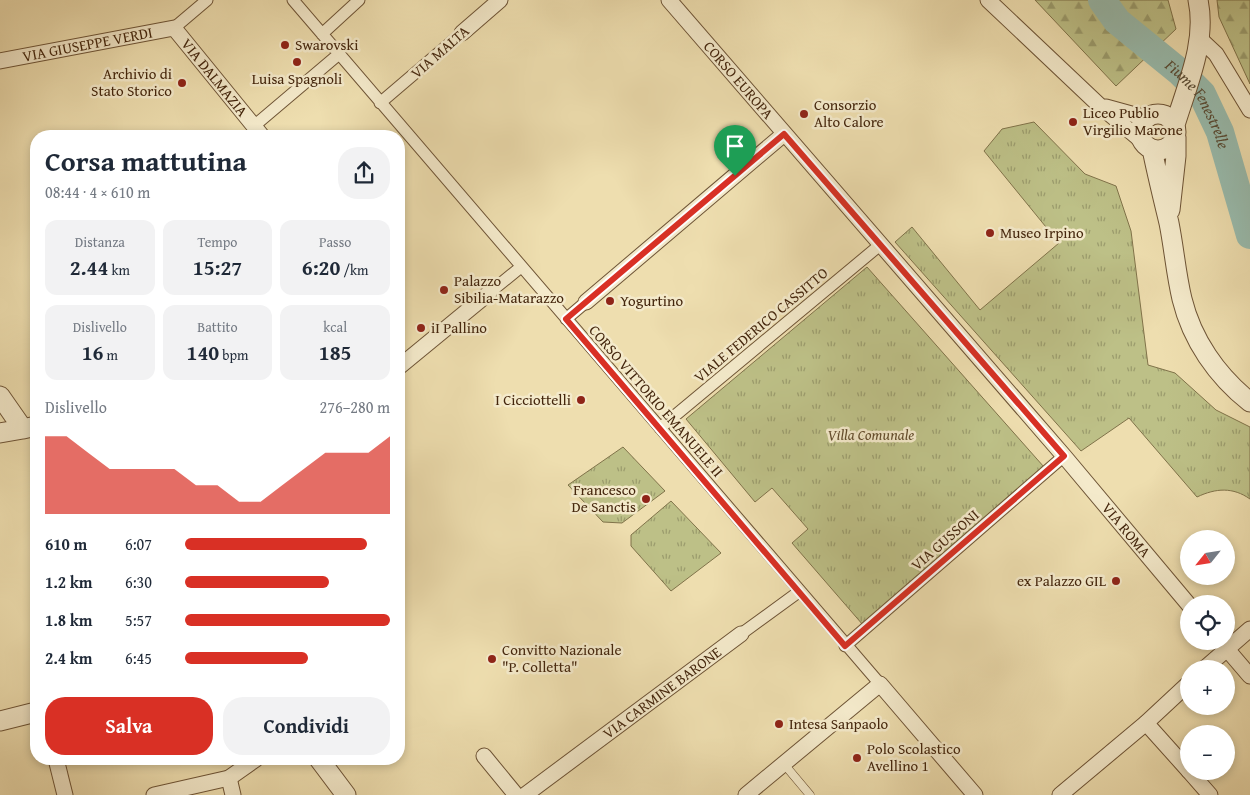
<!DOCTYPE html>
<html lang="it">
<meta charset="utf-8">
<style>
:root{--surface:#fff;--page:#f2f2f3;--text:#1f2937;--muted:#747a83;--accent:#d93025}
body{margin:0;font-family:"Gentium Book Plus",serif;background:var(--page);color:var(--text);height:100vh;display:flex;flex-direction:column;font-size:19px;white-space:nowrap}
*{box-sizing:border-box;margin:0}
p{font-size:16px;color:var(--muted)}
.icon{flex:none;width:28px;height:28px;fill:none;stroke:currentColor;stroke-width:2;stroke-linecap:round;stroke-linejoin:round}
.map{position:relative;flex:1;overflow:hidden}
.details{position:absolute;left:30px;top:130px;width:375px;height:635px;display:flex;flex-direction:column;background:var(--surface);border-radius:20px;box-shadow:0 2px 8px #0003}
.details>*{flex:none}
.needle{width:32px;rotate:240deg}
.fabs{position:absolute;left:1180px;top:530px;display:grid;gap:10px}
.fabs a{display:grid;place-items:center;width:55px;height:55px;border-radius:50%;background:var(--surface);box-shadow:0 2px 8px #0003;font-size:25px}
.pin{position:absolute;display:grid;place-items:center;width:42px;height:42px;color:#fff;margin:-51px -21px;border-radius:50% 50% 50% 0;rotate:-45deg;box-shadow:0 0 5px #0007}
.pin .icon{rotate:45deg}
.round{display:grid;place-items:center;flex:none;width:52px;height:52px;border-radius:20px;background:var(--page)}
.headline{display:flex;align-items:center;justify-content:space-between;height:85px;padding:0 15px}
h1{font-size:28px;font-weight:700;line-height:38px}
.metrics{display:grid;grid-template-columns:repeat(3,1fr);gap:8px;height:85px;padding:5px 15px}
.metrics div{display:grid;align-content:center;border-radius:12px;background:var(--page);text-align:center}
.metrics b{font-size:21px;font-weight:700}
.metrics small{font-size:14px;font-weight:400}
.metrics p{font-size:14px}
.chart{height:140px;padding:10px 15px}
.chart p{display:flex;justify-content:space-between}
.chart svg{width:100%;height:90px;margin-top:5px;fill:var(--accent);opacity:.7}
.cta{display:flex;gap:10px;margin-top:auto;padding:10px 15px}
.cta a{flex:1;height:58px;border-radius:20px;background:var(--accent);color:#fff;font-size:20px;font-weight:700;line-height:58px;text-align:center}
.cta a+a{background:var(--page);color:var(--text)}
ul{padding:0 15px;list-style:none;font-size:16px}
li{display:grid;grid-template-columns:80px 60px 1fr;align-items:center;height:38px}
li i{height:12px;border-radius:6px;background:var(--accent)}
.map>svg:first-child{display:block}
.forest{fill:url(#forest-firs);stroke:#80734a}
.park{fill:url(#park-tufts);stroke:#80734a}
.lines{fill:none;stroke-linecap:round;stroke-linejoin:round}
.river{stroke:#99bcae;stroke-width:28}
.service-casing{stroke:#6e5436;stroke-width:9}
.pedestrian-casing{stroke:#6e5436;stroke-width:13}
.minor-casing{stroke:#6e5436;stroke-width:17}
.tertiary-casing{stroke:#6e5436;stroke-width:21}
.service{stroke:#f4eacb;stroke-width:8}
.pedestrian{stroke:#f4eacb;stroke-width:11}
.minor{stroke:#f4eacb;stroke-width:15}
.tertiary{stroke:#f4eacb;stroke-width:19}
.route-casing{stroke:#fff;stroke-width:10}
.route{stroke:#d93025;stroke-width:6}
.poi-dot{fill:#8f2418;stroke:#f4eacb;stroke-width:2}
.labels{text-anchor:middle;stroke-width:5;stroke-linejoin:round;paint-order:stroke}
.street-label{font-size:15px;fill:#44260d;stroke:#f4eacb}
.poi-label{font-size:15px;fill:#44260d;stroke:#f4eacb;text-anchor:start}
.park-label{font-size:15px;font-style:italic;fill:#624c2c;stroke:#f4eacb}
.water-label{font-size:16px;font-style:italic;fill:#594c35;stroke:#f4eacb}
</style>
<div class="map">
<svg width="1250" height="795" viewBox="0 0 1250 795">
<defs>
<pattern id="forest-firs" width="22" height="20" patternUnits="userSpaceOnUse" patternTransform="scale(1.25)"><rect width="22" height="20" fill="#bdc087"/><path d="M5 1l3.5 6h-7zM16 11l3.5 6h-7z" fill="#9b9c6d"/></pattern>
<pattern id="park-tufts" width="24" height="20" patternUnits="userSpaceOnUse" patternTransform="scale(1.25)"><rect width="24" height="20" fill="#bdc087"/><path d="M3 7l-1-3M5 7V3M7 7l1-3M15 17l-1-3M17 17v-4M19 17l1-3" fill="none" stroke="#9b9c6d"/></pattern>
</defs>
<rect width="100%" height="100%" fill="#eedeaf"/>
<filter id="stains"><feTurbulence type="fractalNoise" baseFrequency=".004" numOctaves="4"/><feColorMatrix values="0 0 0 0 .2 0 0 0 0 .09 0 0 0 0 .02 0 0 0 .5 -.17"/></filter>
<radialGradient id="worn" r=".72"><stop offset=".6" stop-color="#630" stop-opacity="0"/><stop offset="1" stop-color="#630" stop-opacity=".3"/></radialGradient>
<!-- forest -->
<path class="forest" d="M 1035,0 L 1168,0 L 1176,29 L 1116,86 Z
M 1217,0 L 1250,0 L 1250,84 L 1219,17 Z"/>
<!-- park -->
<path class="park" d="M 1034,122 L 1085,174 L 1116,186 L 1131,231 L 1148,365 L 1175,373 L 1216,410 L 1250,427 L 1250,499 C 1233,487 1216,488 1197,497 L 1129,418 L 1081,451 L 895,242 L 912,227 L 980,310 L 1059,243 L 984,151 L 1002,129 Z
M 867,267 L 1044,467 L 863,625 L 792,543 L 808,529 L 772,488 L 755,502 L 686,419 Z
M 623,447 L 665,491 L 622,523 L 603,522 L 568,485 Z
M 671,501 L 721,553 L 671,591 L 631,546 L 631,535 Z"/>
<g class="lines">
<!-- river -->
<path class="river" id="s1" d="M 1102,0 L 1117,21 L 1181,73 L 1202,94 L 1220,132 L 1250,235"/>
<defs>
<path id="service" d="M 784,764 L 810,795"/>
<path id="pedestrian" d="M 293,0 L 880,684
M 174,28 L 207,0
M 322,34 L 359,0
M 380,103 L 462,33
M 254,126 L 339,54
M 489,293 L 521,267
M 566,319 L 586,302
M 660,428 L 880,245
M 741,634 L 800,591
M 845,646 L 1064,456"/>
<g id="minor">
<path id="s2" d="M 669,0 L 1064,456 L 1189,605"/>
<path d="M 988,0 L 1100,106 L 1142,141"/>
<path d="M 462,33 L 500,0"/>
<path d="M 1200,39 L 1216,54 L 1250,110"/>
<path id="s3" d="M 0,61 L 174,28 L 262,136"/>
<path d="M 1106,107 L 1146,118"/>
<path d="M 586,302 L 784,134"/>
<path d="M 399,367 L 489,293"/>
<path d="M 1220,641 L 1250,676"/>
<path d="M 1204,669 L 1250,629"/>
<path d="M 1146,723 L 1189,771"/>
<path d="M 484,756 L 516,795"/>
<path d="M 56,759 L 65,795"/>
<path d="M 1189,771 L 1210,795"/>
<path d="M 229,778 L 233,795"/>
<path d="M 154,795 L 229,778 L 256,759"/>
<path id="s4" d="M 525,795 L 741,634"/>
<path d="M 746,795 L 880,684 L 975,795"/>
<path d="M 1060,795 L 1146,723 L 1189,683"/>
</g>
<path id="tertiary" d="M1140 132a18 18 0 1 1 36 0a18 18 0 1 1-36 0Z
M 1175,125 C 1187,85 1207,42 1198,0
M 1152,149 C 1157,174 1163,198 1169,223 C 1174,248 1176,274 1182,299 C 1192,340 1217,376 1250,402
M 1170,210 L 1176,156 L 1176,137
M 0,396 L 23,429 L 36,426
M 0,433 L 23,429
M 0,721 L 36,712
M 319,759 L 346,795"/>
</defs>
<!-- service casing -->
<use href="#service" class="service-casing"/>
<!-- pedestrian casing -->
<use href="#pedestrian" class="pedestrian-casing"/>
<!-- minor casing -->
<use href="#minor" class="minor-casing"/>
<!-- tertiary casing -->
<use href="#tertiary" class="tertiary-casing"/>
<!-- service -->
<use href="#service" class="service"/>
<!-- pedestrian -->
<use href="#pedestrian" class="pedestrian"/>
<!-- minor -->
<use href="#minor" class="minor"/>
<!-- tertiary -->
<use href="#tertiary" class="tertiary"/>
</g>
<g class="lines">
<defs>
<path id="route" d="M 784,134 L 1064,456 L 845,646 L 566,319 Z"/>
</defs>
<!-- route casing -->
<use href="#route" class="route-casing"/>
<!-- route -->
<use href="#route" class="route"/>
</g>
<!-- markers -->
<g class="poi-dot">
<circle cx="285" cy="45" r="5"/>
<circle cx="297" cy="62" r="5"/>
<circle cx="182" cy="83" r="5"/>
<circle cx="804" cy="114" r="5"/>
<circle cx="1073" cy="122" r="5"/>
<circle cx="990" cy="233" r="5"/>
<circle cx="444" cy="290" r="5"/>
<circle cx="610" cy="301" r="5"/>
<circle cx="421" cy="328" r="5"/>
<circle cx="581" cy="400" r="5"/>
<circle cx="646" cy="499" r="5"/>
<circle cx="1116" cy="581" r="5"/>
<circle cx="492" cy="659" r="5"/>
<circle cx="779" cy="724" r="5"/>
<circle cx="857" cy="758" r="5"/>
</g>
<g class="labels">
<!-- street labels -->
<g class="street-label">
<text dy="5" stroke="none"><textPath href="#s3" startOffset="89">VIA GIUSEPPE VERDI</textPath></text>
<text transform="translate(440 52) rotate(-41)" y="5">VIA MALTA</text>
<text dy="5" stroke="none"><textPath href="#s3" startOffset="241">VIA DALMAZIA</textPath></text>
<text dy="5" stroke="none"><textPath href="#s2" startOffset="106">CORSO EUROPA</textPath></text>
<text transform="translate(761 325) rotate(-40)" y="5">VIALE FEDERICO CASSITTO</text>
<text transform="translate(656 401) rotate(49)" y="5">CORSO VITTORIO EMANUELE II</text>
<text dy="5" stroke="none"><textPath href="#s2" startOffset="700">VIA ROMA</textPath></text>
<text transform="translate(945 540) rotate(-41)" y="5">VIA GUSSONI</text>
<text dy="5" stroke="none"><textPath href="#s4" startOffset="171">VIA CARMINE BARONE</textPath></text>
</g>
<!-- poi labels -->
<g class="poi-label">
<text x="295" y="50">Swarovski</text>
<text x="172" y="79" text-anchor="end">Archivio di<tspan x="172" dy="17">Stato Storico</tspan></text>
<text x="297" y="84" text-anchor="middle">Luisa Spagnoli</text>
<text x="814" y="110">Consorzio<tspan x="814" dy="17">Alto Calore</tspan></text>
<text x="1083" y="118">Liceo Publio<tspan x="1083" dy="17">Virgilio Marone</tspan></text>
<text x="1000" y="238">Museo Irpino</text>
<text x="454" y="286">Palazzo<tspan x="454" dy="17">Sibilia-Matarazzo</tspan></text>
<text x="620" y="306">Yogurtino</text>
<text x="431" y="333">iI Pallino</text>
<text x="571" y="405" text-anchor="end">I Cicciottelli</text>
<text x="636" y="495" text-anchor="end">Francesco<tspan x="636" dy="17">De Sanctis</tspan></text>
<text x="1106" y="586" text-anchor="end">ex Palazzo GIL</text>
<text x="502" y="655">Convitto Nazionale<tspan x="502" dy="17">"P. Colletta"</tspan></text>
<text x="789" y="729">Intesa Sanpaolo</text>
<text x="867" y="754">Polo Scolastico<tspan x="867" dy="17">Avellino 1</tspan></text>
</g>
<!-- park labels -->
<g class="park-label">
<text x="871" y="440">Villa Comunale</text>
</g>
<!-- water labels -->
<g class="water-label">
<text dy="6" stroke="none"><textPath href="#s1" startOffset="144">Fiume Fenestrelle</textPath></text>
</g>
</g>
<rect width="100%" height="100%" filter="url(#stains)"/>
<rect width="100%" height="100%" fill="url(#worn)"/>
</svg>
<div class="fabs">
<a><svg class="needle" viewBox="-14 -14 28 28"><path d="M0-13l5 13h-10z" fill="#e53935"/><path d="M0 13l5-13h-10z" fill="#747a83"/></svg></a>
<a><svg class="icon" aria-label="locate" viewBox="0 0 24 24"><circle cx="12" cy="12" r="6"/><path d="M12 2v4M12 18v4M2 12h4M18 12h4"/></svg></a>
<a>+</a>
<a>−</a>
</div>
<div class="pin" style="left:735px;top:176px;background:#1e9e55"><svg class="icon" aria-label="arrive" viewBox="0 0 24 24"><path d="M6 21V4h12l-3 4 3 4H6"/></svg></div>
<section class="details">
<div class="headline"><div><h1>Corsa mattutina</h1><p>08:44 · 4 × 610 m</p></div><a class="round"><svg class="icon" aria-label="share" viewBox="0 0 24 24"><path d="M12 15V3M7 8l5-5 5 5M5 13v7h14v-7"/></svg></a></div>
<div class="metrics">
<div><p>Distanza</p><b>2.44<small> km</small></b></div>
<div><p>Tempo</p><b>15:27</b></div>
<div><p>Passo</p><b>6:20<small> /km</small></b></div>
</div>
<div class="metrics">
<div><p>Dislivello</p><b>16<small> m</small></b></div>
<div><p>Battito</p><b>140<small> bpm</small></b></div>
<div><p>kcal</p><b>185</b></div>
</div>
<div class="chart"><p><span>Dislivello</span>276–280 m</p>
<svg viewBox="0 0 160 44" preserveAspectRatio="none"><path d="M0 44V6L10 6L20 14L30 22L40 22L50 22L60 22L70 30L80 30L90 38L100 38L110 30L120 22L130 14L140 14L150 14L160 6V44z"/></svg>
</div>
<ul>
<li><b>610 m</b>6:07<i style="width:89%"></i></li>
<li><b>1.2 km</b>6:30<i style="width:70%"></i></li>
<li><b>1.8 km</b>5:57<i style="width:100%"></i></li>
<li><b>2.4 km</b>6:45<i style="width:60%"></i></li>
</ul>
<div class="cta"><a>Salva</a><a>Condividi</a></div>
</section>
</div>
